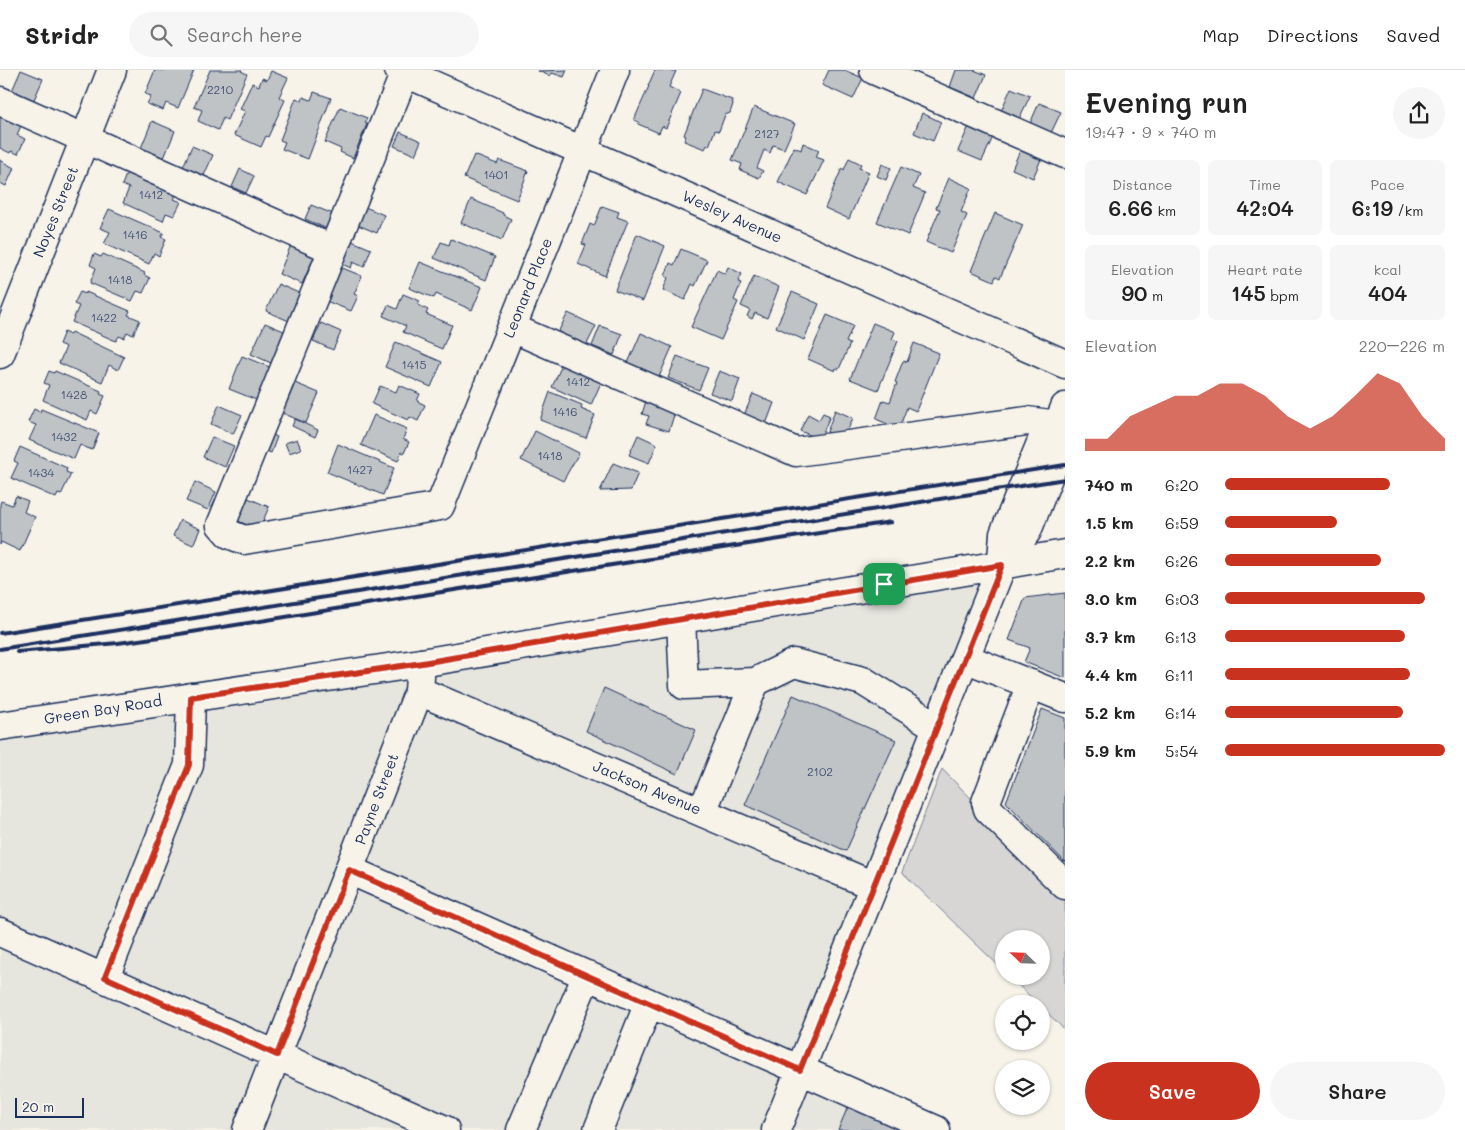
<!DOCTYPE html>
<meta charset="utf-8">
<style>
:root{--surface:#fff;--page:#f6f6f6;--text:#222;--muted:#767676;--line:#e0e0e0;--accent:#c8321e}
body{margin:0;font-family:Mali,sans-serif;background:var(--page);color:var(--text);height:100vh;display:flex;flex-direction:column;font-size:19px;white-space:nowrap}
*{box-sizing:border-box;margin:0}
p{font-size:16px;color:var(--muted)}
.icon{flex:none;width:28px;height:28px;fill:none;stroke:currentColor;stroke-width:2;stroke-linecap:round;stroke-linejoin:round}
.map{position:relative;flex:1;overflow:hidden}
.drawer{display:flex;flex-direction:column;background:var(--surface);width:400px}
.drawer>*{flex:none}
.needle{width:32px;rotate:293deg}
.tools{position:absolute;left:995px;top:860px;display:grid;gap:10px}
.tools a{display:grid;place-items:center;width:55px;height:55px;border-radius:50%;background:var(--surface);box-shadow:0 1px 4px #0004;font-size:25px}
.scale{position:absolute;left:15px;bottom:12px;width:69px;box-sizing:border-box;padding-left:5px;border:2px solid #1b2f5e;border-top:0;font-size:14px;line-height:18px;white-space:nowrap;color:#1b2f5e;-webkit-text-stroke:4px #f7f3e8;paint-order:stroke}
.pin{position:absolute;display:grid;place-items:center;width:42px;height:42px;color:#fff;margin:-21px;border-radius:10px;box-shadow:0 2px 8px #0006}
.round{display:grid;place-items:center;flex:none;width:52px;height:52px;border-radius:26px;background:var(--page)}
.summary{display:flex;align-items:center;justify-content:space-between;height:85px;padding:0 20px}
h1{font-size:28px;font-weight:600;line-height:38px}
.figures{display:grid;grid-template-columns:repeat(3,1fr);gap:8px;height:85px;padding:5px 20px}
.figures div{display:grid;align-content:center;border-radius:8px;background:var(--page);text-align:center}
.figures b{font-size:21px;font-weight:600}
.figures small{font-size:14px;font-weight:400}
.figures p{font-size:14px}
.chart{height:140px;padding:10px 20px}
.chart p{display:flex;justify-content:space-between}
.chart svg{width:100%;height:90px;margin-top:5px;fill:var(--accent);opacity:.7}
.button{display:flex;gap:10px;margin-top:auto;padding:10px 20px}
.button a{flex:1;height:58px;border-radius:30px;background:var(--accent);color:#fff;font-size:20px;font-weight:600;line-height:58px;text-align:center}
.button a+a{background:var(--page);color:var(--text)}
ul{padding:0 20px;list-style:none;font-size:16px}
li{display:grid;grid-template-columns:80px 60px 1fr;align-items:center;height:38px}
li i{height:12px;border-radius:6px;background:var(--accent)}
header{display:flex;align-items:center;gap:30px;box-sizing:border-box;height:70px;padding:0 25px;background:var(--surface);border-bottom:1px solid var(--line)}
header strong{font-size:24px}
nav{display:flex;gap:28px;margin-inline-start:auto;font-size:18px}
.search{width:350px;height:45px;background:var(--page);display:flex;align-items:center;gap:12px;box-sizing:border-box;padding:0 18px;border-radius:28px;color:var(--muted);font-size:19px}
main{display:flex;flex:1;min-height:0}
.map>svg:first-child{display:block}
.built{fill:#e6e5de}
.green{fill:#d7d6d4;stroke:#798299}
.building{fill:#c0c3c5;stroke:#1b2f5e}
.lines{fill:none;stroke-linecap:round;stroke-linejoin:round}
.minor-casing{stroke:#1b2f5e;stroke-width:31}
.major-casing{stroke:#1b2f5e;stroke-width:31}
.minor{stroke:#f7f3e8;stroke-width:28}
.major{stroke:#f7f3e8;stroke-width:28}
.rail{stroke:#1b2f5e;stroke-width:4}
.route-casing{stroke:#fff;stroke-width:10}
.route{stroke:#c8321e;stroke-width:6}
.labels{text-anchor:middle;stroke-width:4;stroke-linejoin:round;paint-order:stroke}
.number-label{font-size:12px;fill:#445478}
.street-label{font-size:15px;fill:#1b2f5e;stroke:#f7f3e8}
</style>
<header>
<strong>Stridr</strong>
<div class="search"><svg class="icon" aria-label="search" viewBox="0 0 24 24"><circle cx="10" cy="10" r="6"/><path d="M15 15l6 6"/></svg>Search here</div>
<nav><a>Map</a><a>Directions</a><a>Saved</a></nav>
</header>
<main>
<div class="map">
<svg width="1065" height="1060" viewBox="0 0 1065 1060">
<rect width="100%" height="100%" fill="#f7f3e8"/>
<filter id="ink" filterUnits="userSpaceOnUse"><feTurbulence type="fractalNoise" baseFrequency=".02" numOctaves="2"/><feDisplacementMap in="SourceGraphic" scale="10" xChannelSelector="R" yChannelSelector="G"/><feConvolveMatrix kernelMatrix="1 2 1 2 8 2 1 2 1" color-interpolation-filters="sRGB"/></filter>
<g filter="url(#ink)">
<!-- built -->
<path class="built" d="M 1002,495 L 801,1000 L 949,1060 L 0,1060 L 0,656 Z"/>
<!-- green -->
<path class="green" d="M 942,699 L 1065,823 L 1065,960 L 1041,937 L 1041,934 L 1038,934 L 1009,906 L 1041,906 L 1041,869 L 1004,869 L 1004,901 L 902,802 Z"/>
<!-- building -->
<path class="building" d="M 21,0 L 43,9 L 33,32 L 11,23 Z
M 155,0 L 194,0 L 178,38 L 166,33 L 163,40 L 147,34 L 151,26 L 145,24 Z
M 210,0 L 242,0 L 241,1 L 247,4 L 227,50 L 223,48 L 218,60 L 198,51 L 202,40 L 194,37 Z
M 567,0 L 564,7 L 552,3 L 550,6 L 538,1 Z
M 655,0 L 676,1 L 669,17 L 681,23 L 666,58 L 662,56 L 659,63 L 638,54 L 639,52 L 634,50 L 649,16 L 648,16 Z
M 829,0 L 844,0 L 863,8 L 853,29 L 822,15 Z
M 956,0 L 974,0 L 986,5 L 976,28 L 950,17 Z
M 271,1 L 288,8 L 279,27 L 285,30 L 268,67 L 266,66 L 261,77 L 234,65 L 245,41 L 240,39 L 252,13 L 259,16 L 262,8 L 267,10 Z
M 1011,18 L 1030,26 L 1019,49 L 1001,41 Z
M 702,19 L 732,30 L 733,34 L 730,43 L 725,45 L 719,61 L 715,60 L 709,76 L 707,75 L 705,79 L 684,71 L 686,66 L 684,65 Z
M 314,22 L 331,28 L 308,89 L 282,79 L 285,72 L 280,70 L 296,28 L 302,31 L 303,27 L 311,30 Z
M 1039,33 L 1061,42 L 1050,65 L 1029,56 Z
M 340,37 L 367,48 L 365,53 L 367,54 L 353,88 L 340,82 L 341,79 L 325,72 Z
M 754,37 L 795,54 L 784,79 L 773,75 L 770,83 L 764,80 L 757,98 L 763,101 L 759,108 L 740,100 L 742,94 L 732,90 Z
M 0,43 L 22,53 L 17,65 L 25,69 L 18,84 L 11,81 L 10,83 L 0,78 Z
M 922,43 L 941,52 L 933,71 L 914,63 Z
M 152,51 L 175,61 L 164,88 L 141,78 Z
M 969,56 L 993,67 L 982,91 L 958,81 Z
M 400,62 L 421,71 L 415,85 L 394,76 Z
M 803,73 L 819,80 L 816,87 L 824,90 L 807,125 L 778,112 L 794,77 L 801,80 Z
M 192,76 L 213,85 L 203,108 L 182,99 Z
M 1021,78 L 1042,87 L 1033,108 L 1012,99 Z
M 474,85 L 497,94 L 499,90 L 528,101 L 517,130 L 464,108 Z
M 849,88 L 861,94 L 859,98 L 869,102 L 849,149 L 825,138 L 842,98 L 844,100 Z
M 0,90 L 14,98 L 6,116 L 0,113 Z
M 882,94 L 891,98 L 886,110 L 877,106 Z
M 901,97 L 919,105 L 913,118 L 925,123 L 908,165 L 877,152 Z
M 240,99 L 254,106 L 246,123 L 232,117 Z
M 127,102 L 178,121 L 174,129 L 181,132 L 174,146 L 166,143 L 163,151 L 123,133 L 129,118 L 122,115 Z
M 949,108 L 971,118 L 961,142 L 967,145 L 951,183 L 926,172 L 940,139 L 936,138 Z
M 471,129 L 503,143 L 503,145 L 511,149 L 502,170 L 461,153 Z
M 311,135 L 333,144 L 327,159 L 305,149 Z
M 602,136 L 619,142 L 617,147 L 628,151 L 605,206 L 578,194 L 586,175 L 582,174 L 590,154 L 594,156 Z
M 365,137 L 384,145 L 377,163 L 358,155 Z
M 109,139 L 164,163 L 161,167 L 166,169 L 159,186 L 154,183 L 149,194 L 104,174 L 110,162 L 100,158 Z
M 995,143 L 1023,155 L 1000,208 L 996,206 L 994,211 L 971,201 Z
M 637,164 L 665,176 L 643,231 L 615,220 Z
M 451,169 L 495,187 L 486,210 L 434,188 L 441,172 L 449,175 Z
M 293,170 L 317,180 L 302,214 L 279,204 Z
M 352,171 L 371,179 L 364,197 L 353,192 L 351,198 L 342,194 Z
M 681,179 L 707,190 L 695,216 L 692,214 L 685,230 L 663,220 L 668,208 L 665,206 L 670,193 L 674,195 Z
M 94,184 L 101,187 L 103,184 L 145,203 L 144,205 L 150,208 L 143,223 L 137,221 L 132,231 L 90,213 L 96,198 L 90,195 Z
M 420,192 L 482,217 L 472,240 L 436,224 L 434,228 L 409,218 Z
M 340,197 L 362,206 L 354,224 L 358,226 L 351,241 L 326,231 Z
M 728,197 L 742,204 L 738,212 L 741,213 L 734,230 L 738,232 L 721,270 L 691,257 L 717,200 L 725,204 Z
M 754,206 L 779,217 L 767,248 L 755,243 L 752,249 L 747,246 L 750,240 L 741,236 Z
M 278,214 L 301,224 L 289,251 L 266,241 Z
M 80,222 L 86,224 L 86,222 L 130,241 L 128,245 L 140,250 L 133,265 L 127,262 L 124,268 L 119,266 L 116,271 L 72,252 L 79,236 L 74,234 Z
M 792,222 L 819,234 L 804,270 L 776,257 Z
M 403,224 L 420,231 L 418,235 L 428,240 L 426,244 L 452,255 L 442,279 L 403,262 L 406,256 L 383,246 L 388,235 L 397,239 Z
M 568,243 L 596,256 L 586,276 L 558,262 Z
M 827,245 L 853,256 L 846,272 L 850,274 L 839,299 L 836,298 L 835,301 L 808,289 Z
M 265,253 L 286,262 L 273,294 L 251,284 Z
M 321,253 L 341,262 L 333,280 L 313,271 Z
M 873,253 L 895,262 L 892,269 L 898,271 L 878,320 L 850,309 Z
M 600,256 L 622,264 L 614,285 L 592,276 Z
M 64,262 L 70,265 L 71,262 L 124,287 L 118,300 L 109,295 L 102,312 L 59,293 L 66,277 L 59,274 Z
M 641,263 L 672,277 L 659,307 L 628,293 Z
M 396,272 L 442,292 L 431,317 L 385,297 Z
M 914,273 L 939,283 L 916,341 L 907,337 L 899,359 L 876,349 L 883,330 L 890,332 L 897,313 L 895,312 L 903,291 L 907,292 Z
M 242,286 L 272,298 L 259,331 L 229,319 Z
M 677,286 L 708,298 L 699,320 L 668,308 Z
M 565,288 L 604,306 L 591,335 L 552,317 Z
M 49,301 L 54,303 L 55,301 L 101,321 L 100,324 L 105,326 L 97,344 L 91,341 L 87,350 L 43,330 L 49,315 L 44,313 Z
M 719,301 L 740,309 L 732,331 L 710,323 Z
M 295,313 L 319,323 L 306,353 L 282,343 Z
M 399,315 L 420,324 L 417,331 L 425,335 L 418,351 L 410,347 L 408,350 L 372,334 L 380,316 L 396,322 Z
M 550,322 L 582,335 L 581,339 L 595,345 L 586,368 L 540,350 Z
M 753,324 L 774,333 L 766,354 L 744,345 Z
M 646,331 L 676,339 L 669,361 L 646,354 L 649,346 L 642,344 Z
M 219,335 L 242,345 L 233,364 L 211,354 Z
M 34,339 L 40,342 L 41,339 L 99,363 L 92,380 L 80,375 L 74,389 L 29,370 L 36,355 L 28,352 Z
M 835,340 L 853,348 L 844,369 L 827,362 Z
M 823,343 L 830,346 L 820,369 L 800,361 L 808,344 L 819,350 Z
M 374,345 L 407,359 L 403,369 L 409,372 L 404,383 L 401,382 L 398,391 L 361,375 Z
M 295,349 L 318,360 L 315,367 L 292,356 Z
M 535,361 L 579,383 L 563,411 L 521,390 Z
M 271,364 L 277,367 L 271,383 L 264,380 Z
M 638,365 L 657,374 L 649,393 L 629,385 Z
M 212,367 L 234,376 L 225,397 L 203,387 Z
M 297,369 L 301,379 L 289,383 L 285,373 Z
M 338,374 L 394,398 L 383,425 L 327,402 Z
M 20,377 L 67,398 L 66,402 L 71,404 L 61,425 L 58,424 L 56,428 L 11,408 L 18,393 L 14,391 Z
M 613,393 L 638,403 L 631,420 L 600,421 Z
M 195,412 L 216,422 L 208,440 L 186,431 Z
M 16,426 L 28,431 L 24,442 L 35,447 L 20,481 L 1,472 L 0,475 L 0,434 L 1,431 L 12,435 Z
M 248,428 L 269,437 L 259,460 L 238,451 Z
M 180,450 L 200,459 L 193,475 L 173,466 Z
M 1065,523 L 1065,608 L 1024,592 L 1030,578 L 1009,570 L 1025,528 Z
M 604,618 L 696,660 L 677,704 L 586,661 Z
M 793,625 L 896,670 L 846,781 L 745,735 Z
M 1042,639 L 1065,648 L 1065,792 L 1006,732 Z
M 850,1032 L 915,1060 L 838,1060 Z"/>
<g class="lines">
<defs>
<path id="minor" d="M 399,0 L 1065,294
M 406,0 L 221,455 L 229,464 L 244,470 L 440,436 L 615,0
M 874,0 L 1065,84
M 0,31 L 332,179
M 512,258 L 796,382 L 1027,351 L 1058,355
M 0,284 L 112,0
M 1002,489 L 1004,464 L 1043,368 L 1058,355 L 1065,337
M 681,549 L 684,615 L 755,612 L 794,593 L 863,611 L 937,657
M 965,588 L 1065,628
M 1031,614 L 986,732 L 988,739 L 1065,815
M 419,621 L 874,816
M 702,742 L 755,612
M 349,800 L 936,1060
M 0,862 L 445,1060
M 105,907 L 189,695 L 191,627
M 247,1060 L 419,621 L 421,593
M 521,1060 L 587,905
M 598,1060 L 649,933
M 776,1060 L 1002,495 L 1027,461 L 1061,375 L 1058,355"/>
<path id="major" d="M 0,656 L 421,593 L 1065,484"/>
</defs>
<!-- minor casing -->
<use href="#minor" class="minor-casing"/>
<!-- major casing -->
<use href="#major" class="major-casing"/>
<!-- minor -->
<use href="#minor" class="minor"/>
<!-- major -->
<use href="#major" class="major"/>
<!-- rail -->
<path class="rail" d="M 0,563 L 1065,395
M 0,579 L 1065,409
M 17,582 L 118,573 L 167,566 L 573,501 L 891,452"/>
</g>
</g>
<g class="lines" filter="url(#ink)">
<defs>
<path id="route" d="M 1002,495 L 800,1000 L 349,800 L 277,985 L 105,907 L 189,695 L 191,627 L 422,593 Z"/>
</defs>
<!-- route casing -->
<use href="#route" class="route-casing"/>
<!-- route -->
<use href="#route" class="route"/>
</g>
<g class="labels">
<!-- number labels -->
<g class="number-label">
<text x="220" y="24">2210</text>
<text x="767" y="68">2127</text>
<text x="496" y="109">1401</text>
<text x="151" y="129">1412</text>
<text x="135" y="169">1416</text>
<text x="120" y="214">1418</text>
<text x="104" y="252">1422</text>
<text x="414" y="299">1415</text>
<text x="578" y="316">1412</text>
<text x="74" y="329">1428</text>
<text x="565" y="346">1416</text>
<text x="64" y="371">1432</text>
<text x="550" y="390">1418</text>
<text x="360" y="404">1427</text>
<text x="41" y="407">1434</text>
<text x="820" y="706">2102</text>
</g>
<!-- street labels -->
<g class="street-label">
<text transform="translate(56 142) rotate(-68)" y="5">Noyes Street</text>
<text transform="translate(732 147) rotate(24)" y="5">Wesley Avenue</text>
<text transform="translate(528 218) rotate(-68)" y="5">Leonard Place</text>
<text transform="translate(103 640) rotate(-9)" y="5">Green Bay Road</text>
<text transform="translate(647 718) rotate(23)" y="5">Jackson Avenue</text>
<text transform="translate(377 729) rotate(-69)" y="5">Payne Street</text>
</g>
</g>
</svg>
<div class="tools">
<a><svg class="needle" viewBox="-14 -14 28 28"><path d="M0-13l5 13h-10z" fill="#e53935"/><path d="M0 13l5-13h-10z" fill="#767676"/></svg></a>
<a><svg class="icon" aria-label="locate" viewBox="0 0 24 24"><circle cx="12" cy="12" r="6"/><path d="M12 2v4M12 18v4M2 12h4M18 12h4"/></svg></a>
<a><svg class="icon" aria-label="layers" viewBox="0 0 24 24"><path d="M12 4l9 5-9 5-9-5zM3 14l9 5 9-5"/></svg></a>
</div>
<div class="scale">20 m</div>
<div class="pin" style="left:884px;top:514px;background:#1e9e55"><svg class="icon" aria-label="arrive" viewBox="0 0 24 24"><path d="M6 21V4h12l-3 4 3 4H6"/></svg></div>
</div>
<section class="drawer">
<div class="summary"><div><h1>Evening run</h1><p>19:47 · 9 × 740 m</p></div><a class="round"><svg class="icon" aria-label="share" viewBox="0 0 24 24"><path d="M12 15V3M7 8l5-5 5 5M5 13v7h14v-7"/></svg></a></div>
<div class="figures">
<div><p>Distance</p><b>6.66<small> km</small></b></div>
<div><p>Time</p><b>42:04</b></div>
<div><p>Pace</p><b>6:19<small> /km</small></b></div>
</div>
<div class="figures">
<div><p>Elevation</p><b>90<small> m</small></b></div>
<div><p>Heart rate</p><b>145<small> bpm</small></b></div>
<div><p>kcal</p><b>404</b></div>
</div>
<div class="chart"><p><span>Elevation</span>220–226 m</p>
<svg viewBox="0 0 160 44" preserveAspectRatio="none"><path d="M0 44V38L10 38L20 27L30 22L40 17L50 17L60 11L70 11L80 17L90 27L100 33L110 27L120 17L130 6L140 11L150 27L160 38V44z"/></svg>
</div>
<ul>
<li><b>740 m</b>6:20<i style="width:75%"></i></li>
<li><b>1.5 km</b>6:59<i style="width:51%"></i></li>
<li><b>2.2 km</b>6:26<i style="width:71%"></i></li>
<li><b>3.0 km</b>6:03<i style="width:91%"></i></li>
<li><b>3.7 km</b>6:13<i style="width:82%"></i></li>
<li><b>4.4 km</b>6:11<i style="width:84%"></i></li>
<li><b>5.2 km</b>6:14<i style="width:81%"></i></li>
<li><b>5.9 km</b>5:54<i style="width:100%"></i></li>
</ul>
<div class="button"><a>Save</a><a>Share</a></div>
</section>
</main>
